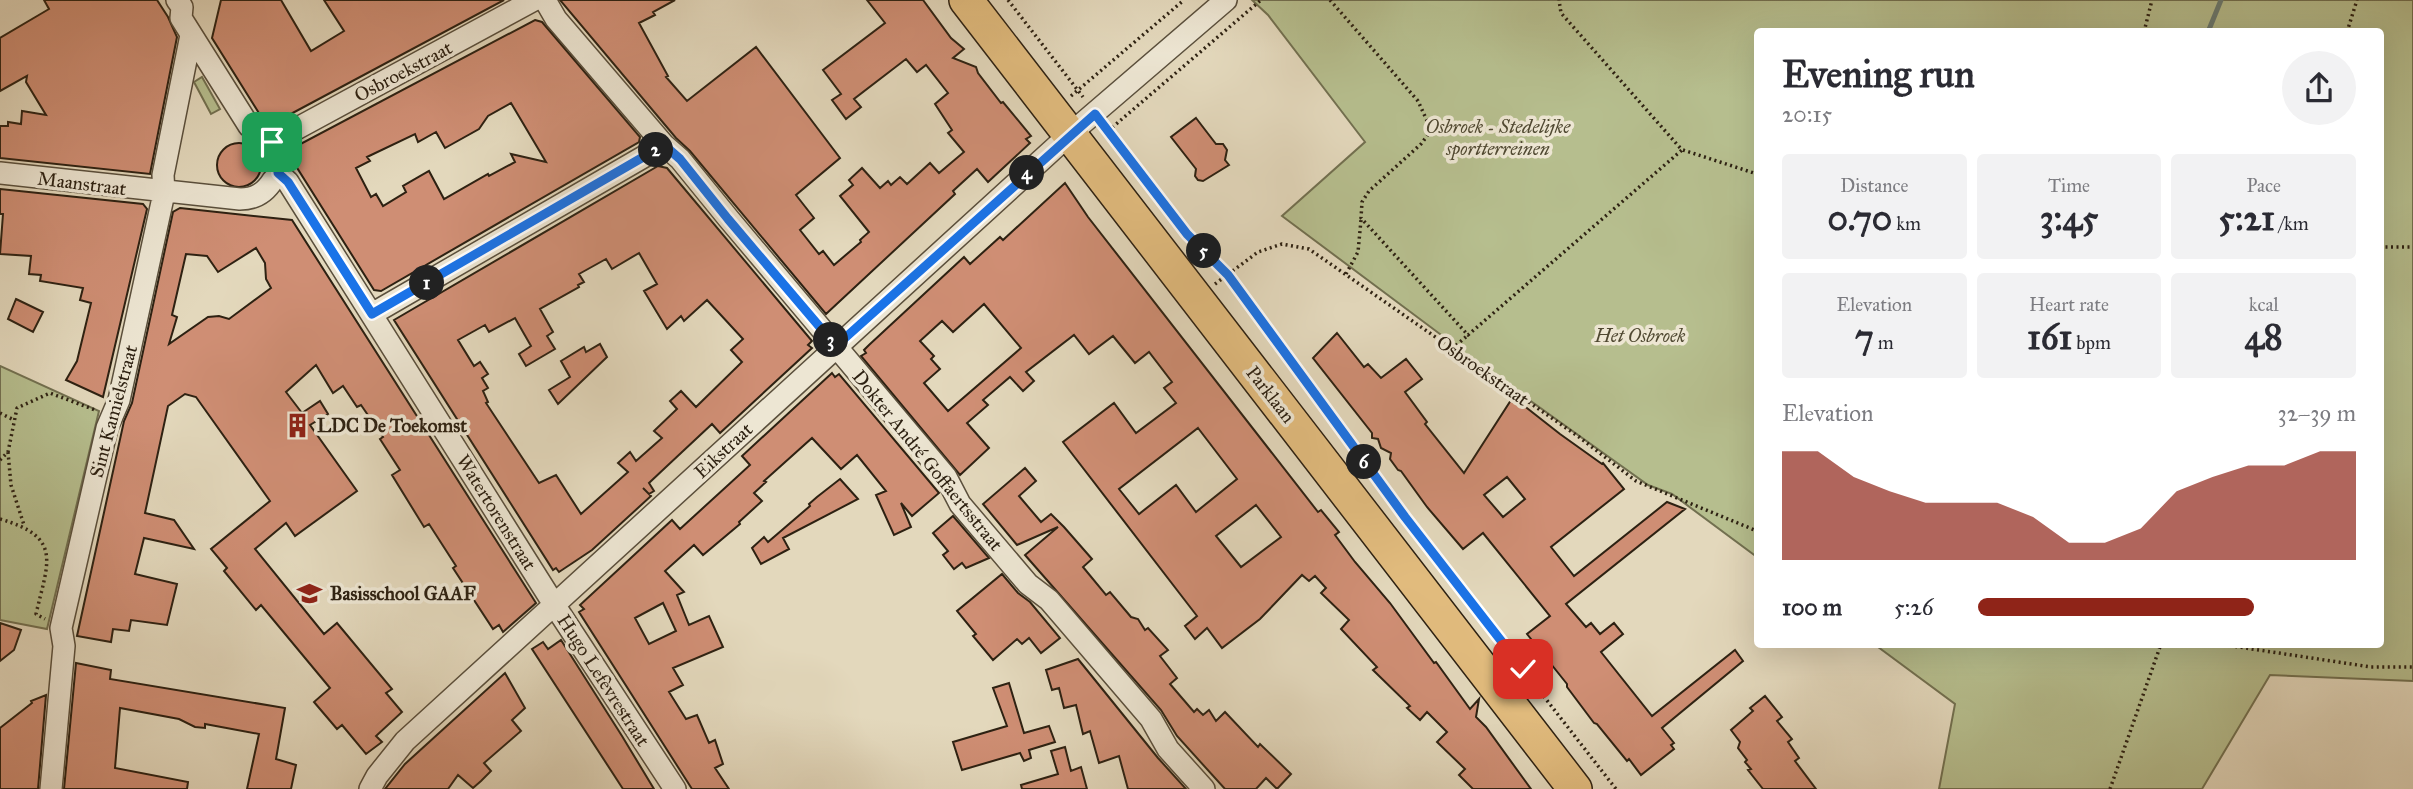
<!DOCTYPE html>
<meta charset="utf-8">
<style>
:root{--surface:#fff;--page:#f2f2f3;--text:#2b2b33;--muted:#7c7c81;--accent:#8f2418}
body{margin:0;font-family:"IM FELL Great Primer",serif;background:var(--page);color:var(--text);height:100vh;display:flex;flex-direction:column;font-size:26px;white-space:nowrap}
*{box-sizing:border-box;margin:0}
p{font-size:23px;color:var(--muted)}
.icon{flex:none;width:38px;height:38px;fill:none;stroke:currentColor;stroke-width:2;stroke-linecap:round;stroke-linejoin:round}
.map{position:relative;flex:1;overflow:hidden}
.panel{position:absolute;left:1754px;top:28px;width:630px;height:620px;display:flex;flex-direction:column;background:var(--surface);border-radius:7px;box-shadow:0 7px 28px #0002}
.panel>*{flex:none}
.pin{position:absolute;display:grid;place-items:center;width:60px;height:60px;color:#fff;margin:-30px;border-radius:14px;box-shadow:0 4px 10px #0006}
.km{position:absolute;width:35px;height:35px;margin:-18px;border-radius:50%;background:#222;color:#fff;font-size:19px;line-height:35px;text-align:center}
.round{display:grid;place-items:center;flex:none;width:74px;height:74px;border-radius:37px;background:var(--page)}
.headline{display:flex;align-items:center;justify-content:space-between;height:119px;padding:0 28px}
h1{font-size:38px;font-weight:700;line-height:52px}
.figures{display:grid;grid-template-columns:repeat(3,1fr);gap:10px;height:119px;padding:7px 28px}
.figures div{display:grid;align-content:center;border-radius:7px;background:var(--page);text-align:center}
.figures b{font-size:35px;font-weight:700}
.figures small{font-size:19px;font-weight:400}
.figures p{font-size:19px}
.chart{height:196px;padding:14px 28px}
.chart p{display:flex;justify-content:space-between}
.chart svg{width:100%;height:126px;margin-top:7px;fill:var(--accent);opacity:.7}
ul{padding:0 28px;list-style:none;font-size:23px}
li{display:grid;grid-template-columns:112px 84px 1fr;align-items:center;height:52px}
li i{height:18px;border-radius:9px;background:var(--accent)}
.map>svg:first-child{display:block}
.green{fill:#b6be8e;stroke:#727050;stroke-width:2}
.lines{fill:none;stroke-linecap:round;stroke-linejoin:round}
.stream{stroke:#6b7c73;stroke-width:5}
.building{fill:#cf8e74;stroke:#2d2112;stroke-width:2;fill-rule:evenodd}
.minor-casing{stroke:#5a4f3c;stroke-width:24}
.primary-casing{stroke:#2d2112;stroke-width:36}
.path{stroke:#2d2112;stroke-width:3.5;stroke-dasharray:2 3.5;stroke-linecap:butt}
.minor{stroke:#ede6d3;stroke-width:21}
.primary{stroke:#e2bc7e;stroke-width:33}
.route-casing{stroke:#fff;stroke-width:14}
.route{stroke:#1a73e8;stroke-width:9}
.labels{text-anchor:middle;stroke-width:7;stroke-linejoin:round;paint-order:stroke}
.street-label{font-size:19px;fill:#2d2112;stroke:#ede6d3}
.park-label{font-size:19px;font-style:italic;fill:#4f4831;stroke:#ede6d3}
.poi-label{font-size:19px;font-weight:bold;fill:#2d2112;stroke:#ede6d3;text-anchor:start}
</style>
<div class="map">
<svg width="2413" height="789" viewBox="0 0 2413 789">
<rect width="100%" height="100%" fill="#e3d8bc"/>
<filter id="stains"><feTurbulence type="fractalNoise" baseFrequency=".00286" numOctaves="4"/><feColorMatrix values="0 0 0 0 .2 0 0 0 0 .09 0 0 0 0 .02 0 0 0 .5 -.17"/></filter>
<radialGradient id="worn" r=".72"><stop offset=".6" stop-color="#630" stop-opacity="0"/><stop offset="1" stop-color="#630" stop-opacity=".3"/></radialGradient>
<!-- green -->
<path class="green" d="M 1252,0 L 2413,0 L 2413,681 L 2270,675 L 2202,789 L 1939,789 L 1955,704 L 1874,644 L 2380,644 L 2380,32 L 1757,32 L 1757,557 L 1672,494 L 1648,485 L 1511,387 L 1449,346 L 1452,343 L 1282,216 L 1365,142 L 1268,15 Z
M 202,77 L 220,109 L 211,114 L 194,82 Z
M 0,366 L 99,411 L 47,629 L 0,620 Z"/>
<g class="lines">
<!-- stream -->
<path class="stream" d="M 2208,32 L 2221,0"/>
</g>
<!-- building -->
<path class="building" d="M 44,0 L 157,0 L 168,17 L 177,37 L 150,174 L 0,158 L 0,126 L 8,126 L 8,122 L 21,124 L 22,111 L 46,115 L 26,82 L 27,76 L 0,91 L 0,38 L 49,9 Z
M 221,0 L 281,0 L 311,51 L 344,31 L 324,0 L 504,0 L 272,124 L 262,118 L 212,38 Z
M 560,0 L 675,0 L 653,12 L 655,15 L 639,23 L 668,76 L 666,77 L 687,101 L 756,47 L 840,158 L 796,195 L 814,218 L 800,230 L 819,254 L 823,251 L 834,265 L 861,242 L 860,240 L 869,232 L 840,196 L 853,185 L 849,180 L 862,168 L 880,188 L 888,181 L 891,185 L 900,177 L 907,184 L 930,163 L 939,173 L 964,152 L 948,133 L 952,130 L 935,104 L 948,93 L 926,65 L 917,72 L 906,59 L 854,99 L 861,107 L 846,119 L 832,100 L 841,94 L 823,70 L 885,23 L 867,0 L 923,0 L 951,38 L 964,49 L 953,58 L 976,67 L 978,73 L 1001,103 L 1003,102 L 1031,136 L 1026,139 L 1030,143 L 988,182 L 977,169 L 953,191 L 955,194 L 826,314 L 690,151 L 676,138 Z
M 535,20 L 542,22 L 640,137 L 639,142 L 381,291 L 374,290 L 289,155 L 291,149 ZM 511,103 L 546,162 L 511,154 L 515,162 L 489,176 L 488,174 L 444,199 L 429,171 L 403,186 L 406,192 L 383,206 L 376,194 L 371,197 L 356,168 L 370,161 L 367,157 L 415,134 L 418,142 L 436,132 L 445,148 L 479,129 L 488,116 Z
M 1196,118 L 1216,144 L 1223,144 L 1227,150 L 1225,160 L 1229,165 L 1203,181 L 1198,180 L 1195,176 L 1196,169 L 1171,137 Z
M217 165a22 22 0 1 1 44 0a22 22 0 1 1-44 0Z
M 658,166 L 667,168 L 812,341 L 808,345 L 812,348 L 720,433 L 712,424 L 666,467 L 649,483 L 654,491 L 649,494 L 643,488 L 651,496 L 592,550 L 559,572 L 556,568 L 553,570 L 394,320 ZM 639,253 L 657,284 L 644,291 L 667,329 L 681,316 L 684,321 L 707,300 L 743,339 L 731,350 L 742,362 L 696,407 L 681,391 L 670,401 L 677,409 L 654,431 L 662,438 L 636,461 L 630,452 L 618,463 L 628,472 L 581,514 L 556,475 L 539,483 L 486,403 L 488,402 L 483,391 L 488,388 L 482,378 L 488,374 L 480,362 L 474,366 L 458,340 L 485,325 L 489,332 L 515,318 L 531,346 L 519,354 L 526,366 L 555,349 L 547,336 L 553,332 L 540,309 L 579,287 L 578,285 L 584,282 L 579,274 L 606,259 L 612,269 Z
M 1065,183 L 1088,217 L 1318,512 L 1321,510 L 1339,532 L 1335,535 L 1355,562 L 1390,603 L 1434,663 L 1436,662 L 1470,709 L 1479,699 L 1476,717 L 1486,727 L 1531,789 L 1473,789 L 1459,775 L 1465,769 L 1437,742 L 1447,732 L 1427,712 L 1420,720 L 1407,708 L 1410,706 L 1373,670 L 1377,667 L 1341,629 L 1349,620 L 1321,593 L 1326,588 L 1315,576 L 1309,581 L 1302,575 L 1260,619 L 1222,648 L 1207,628 L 1195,639 L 1185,626 L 1197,616 L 1063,442 L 1114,403 L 1136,433 L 1176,403 L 1164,388 L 1172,382 L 1149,352 L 1135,363 L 1113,336 L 1089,354 L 1074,335 L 1026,372 L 1034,381 L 1023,391 L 1010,377 L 983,400 L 988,405 L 967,423 L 989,448 L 960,475 L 861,356 L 866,353 L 864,350 L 869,345 L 964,257 L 970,264 L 1000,237 L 1003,240 ZM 984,304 L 1021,348 L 948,411 L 924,383 L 940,369 L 931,359 L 934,356 L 920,341 L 942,321 L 953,332 ZM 1198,428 L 1237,479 L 1196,512 L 1176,485 L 1139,514 L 1119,489 ZM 1256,505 L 1281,537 L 1241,567 L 1216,536 Z
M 0,189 L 143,204 L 147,209 L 103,397 L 66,380 L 77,361 L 91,303 L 80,300 L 83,288 L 40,281 L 41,275 L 29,274 L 31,256 L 0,254 L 3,214 L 0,214 Z
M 180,208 L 292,220 L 536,603 L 503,632 L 499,625 L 493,629 L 453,568 L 456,566 L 429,524 L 424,527 L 392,475 L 400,470 L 380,439 L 383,437 L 361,405 L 357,407 L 343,386 L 333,393 L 316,365 L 286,392 L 302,413 L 320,401 L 328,414 L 310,425 L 357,491 L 295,536 L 286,523 L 255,549 L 324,634 L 337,623 L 392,689 L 386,693 L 402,712 L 376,736 L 382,742 L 366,754 L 342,725 L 337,729 L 314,702 L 330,688 L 261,605 L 256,610 L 224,571 L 227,568 L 211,549 L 270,501 L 196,397 L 185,394 L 168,406 L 145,513 L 174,520 L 194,549 L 144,538 L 135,574 L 177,584 L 167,625 L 131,620 L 129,631 L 113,629 L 111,642 L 77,636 L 124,421 L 132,403 L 173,212 ZM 256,248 L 265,263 L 266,279 L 271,288 L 229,319 L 219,316 L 208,317 L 169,344 L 177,317 L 172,315 L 186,254 L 207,256 L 218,272 Z
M 16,299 L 43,312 L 33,332 L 8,319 Z
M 1337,333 L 1364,367 L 1368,364 L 1381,378 L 1406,359 L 1422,379 L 1405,392 L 1427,422 L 1425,424 L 1464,473 L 1513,397 L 1560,434 L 1602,464 L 1603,463 L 1624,489 L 1551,547 L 1574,576 L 1667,502 L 1685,509 L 1566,604 L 1586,627 L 1591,623 L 1600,634 L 1614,623 L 1623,634 L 1601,652 L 1652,716 L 1735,650 L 1743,661 L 1662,728 L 1674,743 L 1671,745 L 1674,749 L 1641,775 L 1629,759 L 1627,761 L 1597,724 L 1594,723 L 1567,687 L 1567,684 L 1527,634 L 1550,616 L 1483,533 L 1463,549 L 1427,507 L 1401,471 L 1398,470 L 1390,459 L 1391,453 L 1381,448 L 1378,439 L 1372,438 L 1372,433 L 1313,358 ZM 1507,477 L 1525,499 L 1503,517 L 1484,495 Z
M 600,344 L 607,357 L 558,404 L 549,390 L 570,377 L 561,361 L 584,347 L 586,352 Z
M 832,373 L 835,377 L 839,374 L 939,493 L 912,516 L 901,503 L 911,527 L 894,535 L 876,495 L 886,491 L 857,455 L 841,469 L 812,438 L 764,481 L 766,482 L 754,493 L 762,501 L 739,522 L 740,524 L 703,555 L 694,545 L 665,571 L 684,592 L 677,595 L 689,625 L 709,616 L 723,647 L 673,668 L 683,685 L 669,692 L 686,719 L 697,715 L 709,743 L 715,740 L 723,764 L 715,768 L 729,789 L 692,789 L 579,612 L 584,609 L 580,605 L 672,520 L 680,529 L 738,476 L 750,465 L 742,456 ZM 663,603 L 676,631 L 649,644 L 635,618 Z
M 1025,468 L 1036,481 L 1019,496 L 1041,522 L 1051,514 L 1064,527 L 1092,559 L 1083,567 L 1106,595 L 1110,592 L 1131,617 L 1138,619 L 1145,630 L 1148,628 L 1168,650 L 1160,656 L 1177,678 L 1170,684 L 1194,712 L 1197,709 L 1203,715 L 1209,710 L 1216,721 L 1225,712 L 1258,747 L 1260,744 L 1291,774 L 1277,789 L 1266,778 L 1256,789 L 1225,789 L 1177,736 L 1161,710 L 1025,555 L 1058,527 L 1017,545 L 983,504 Z
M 840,479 L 858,499 L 783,538 L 789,549 L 761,564 L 752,548 L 764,537 L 768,542 L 810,506 L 809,504 L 817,497 Z
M 953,516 L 989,558 L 966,568 L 962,563 L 954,569 L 943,555 L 948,551 L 933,533 Z
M 1002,574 L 1018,593 L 1030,602 L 1060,638 L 1041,653 L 1029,638 L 1022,644 L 1017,639 L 993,660 L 973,636 L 976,634 L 957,611 Z
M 0,623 L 21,630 L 14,650 L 0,661 Z
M 561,640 L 622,736 L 654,789 L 623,789 L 532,649 L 543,642 L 548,649 Z
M 1078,659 L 1158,758 L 1186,789 L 1128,789 L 1119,756 L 1099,763 L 1090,731 L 1083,734 L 1076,705 L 1064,708 L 1059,688 L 1052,690 L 1046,670 Z
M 76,663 L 111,670 L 110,679 L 285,708 L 276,759 L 296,765 L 291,789 L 247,789 L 259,734 L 205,724 L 205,728 L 195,727 L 179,719 L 120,708 L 115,768 L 188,782 L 187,789 L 64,789 Z
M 505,673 L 525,708 L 512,720 L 521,731 L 484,763 L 491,771 L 481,781 L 473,788 L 458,775 L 448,789 L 385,789 L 405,764 Z
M 1009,683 L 1024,733 L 1049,726 L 1055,742 L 1029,750 L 1031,758 L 1024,761 L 1020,753 L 962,770 L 953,742 L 1007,726 L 993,688 Z
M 46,695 L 38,789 L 0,789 L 0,728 L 32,703 L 31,701 Z
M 1765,696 L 1782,717 L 1777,721 L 1792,739 L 1788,742 L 1799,758 L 1795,761 L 1816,789 L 1763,789 L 1748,770 L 1751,769 L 1745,762 L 1747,760 L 1738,748 L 1740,742 L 1731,730 L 1753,711 L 1750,708 Z
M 1065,747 L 1071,771 L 1081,767 L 1087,789 L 1022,789 L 1021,785 L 1058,774 L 1051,751 Z"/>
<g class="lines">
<defs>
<path id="minor" d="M 177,0 L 182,7 L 181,18 L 249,126 L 262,133 L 272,142 L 278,173 L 288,182 L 555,606 L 675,789
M 545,0 L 556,19 L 664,145 L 680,159 L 728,218 L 946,477 L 960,504 L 1028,584 L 1049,600 L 1151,719 L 1168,749 L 1204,789
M 272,142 L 534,0
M 0,173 L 240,199 C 255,199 265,193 273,180
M 372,314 L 664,145
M 51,789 L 64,646 L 61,628 L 107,428 L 119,400 L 164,193 L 163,175 L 191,35
M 370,789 L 377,776 L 405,741 L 1070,134 L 1226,0"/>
<path id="primary" d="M 966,0 L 1575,789"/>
</defs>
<!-- minor casing -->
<use href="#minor" class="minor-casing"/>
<!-- primary casing -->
<use href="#primary" class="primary-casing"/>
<!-- path -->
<path class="path" d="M 1008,0 L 1083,97
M 1330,0 L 1418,101 L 1429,125 L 1430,132 L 1421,144 L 1369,191 L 1362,202 L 1361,218 L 1468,335 L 1682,150 L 1561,13 L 1559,0
M 2144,32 L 2152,0
M 2347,32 L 2357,0
M 1071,96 L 1184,0
M 1104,126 L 1187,234 L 1228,275 L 1404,517 L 1616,789
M 1108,131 L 1261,0
M 1683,150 L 1757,174
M 2380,247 L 2413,247
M 1346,274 L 1358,252 L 1361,220
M 1215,284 L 1258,252 L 1282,244 L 1309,249 L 1579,437 L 1636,481 L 1757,531
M 1452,349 L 1468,335
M 0,413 L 14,420
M 8,452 L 11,485 L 24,525
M 0,460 L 8,452 L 17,408 L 50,393 L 95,410
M 0,519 C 63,537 48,562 36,614 L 45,619
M 2219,644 L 2371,667 L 2413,667
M 2110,789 L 2161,644"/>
<!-- minor -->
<use href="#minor" class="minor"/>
<!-- primary -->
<use href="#primary" class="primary"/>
</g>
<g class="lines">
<defs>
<path id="route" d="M 272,142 L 278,166 L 278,173 L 288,182 L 372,314 L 664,145 L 680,159 L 728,219 L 836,346 L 1095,114 L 1187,234 L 1228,275 L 1405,517 L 1523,669"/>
</defs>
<!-- route casing -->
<use href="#route" class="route-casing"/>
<!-- route -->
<use href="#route" class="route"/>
</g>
<!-- icons -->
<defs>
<symbol id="building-bare" viewBox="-9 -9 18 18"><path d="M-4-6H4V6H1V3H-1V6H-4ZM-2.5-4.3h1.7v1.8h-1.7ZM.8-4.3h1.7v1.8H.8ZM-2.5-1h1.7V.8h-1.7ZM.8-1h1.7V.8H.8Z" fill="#8f2418" stroke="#ede6d3" stroke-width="2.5" paint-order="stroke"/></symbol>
<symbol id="school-bare" viewBox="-9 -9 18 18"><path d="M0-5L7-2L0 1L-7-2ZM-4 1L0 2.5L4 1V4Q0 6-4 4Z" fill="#8f2418" stroke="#ede6d3" stroke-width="2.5" paint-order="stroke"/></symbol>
</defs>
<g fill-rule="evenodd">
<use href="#building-bare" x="280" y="408" width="35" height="35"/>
<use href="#school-bare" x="292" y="576" width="35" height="35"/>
</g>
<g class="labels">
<!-- street labels -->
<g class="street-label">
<text transform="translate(403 71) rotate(-28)" y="7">Osbroekstraat</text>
<text transform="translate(82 183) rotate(7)" y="7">Maanstraat</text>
<text transform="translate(1483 370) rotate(35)" y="7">Osbroekstraat</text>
<text transform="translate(1271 394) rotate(52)" y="7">Parklaan</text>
<text transform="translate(113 411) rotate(-75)" y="7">Sint Kamielstraat</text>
<text transform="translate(723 450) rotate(-43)" y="7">Eikstraat</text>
<text transform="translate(928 460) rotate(51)" y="7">Dokter André Goffaertsstraat</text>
<text transform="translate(497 512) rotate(58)" y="7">Watertorenstraat</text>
<text transform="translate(604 680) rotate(57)" y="7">Hugo Lefèvrestraat</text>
</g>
<!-- park labels -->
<g class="park-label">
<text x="1498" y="133">Osbroek - Stedelijke<tspan x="1498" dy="22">sportterreinen</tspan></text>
<text x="1640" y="342">Het Osbroek</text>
</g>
<!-- poi labels -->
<g class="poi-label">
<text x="317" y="432">LDC De Toekomst</text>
<text x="330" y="600">Basisschool GAAF</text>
</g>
</g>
<rect width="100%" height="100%" filter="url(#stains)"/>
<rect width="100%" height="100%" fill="url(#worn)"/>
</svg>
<div class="pin" style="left:272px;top:142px;background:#1e9e55"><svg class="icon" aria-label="arrive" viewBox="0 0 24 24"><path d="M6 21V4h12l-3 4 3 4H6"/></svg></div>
<div class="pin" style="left:1523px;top:669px;background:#d93025"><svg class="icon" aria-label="check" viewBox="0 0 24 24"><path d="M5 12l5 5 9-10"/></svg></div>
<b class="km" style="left:427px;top:283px">1</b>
<b class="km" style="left:656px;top:150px">2</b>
<b class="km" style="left:831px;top:340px">3</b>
<b class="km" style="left:1027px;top:173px">4</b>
<b class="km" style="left:1204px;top:251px">5</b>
<b class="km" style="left:1364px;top:462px">6</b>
<section class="panel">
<div class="headline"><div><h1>Evening run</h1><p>20:15</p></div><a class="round"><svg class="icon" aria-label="share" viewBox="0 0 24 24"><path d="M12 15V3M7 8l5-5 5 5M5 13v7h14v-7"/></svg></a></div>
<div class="figures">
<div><p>Distance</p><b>0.70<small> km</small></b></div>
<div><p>Time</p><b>3:45</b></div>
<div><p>Pace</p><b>5:21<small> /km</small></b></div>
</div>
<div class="figures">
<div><p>Elevation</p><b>7<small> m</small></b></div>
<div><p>Heart rate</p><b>161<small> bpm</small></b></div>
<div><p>kcal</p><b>48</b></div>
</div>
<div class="chart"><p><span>Elevation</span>32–39 m</p>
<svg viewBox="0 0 160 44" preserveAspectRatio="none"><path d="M0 44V6L10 6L20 15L30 20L40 24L50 24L60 24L70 29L80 38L90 38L100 33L110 20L120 15L130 11L140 11L150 6L160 6V44z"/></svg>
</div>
<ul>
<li><b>100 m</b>5:26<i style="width:73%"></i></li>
</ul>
</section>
</div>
